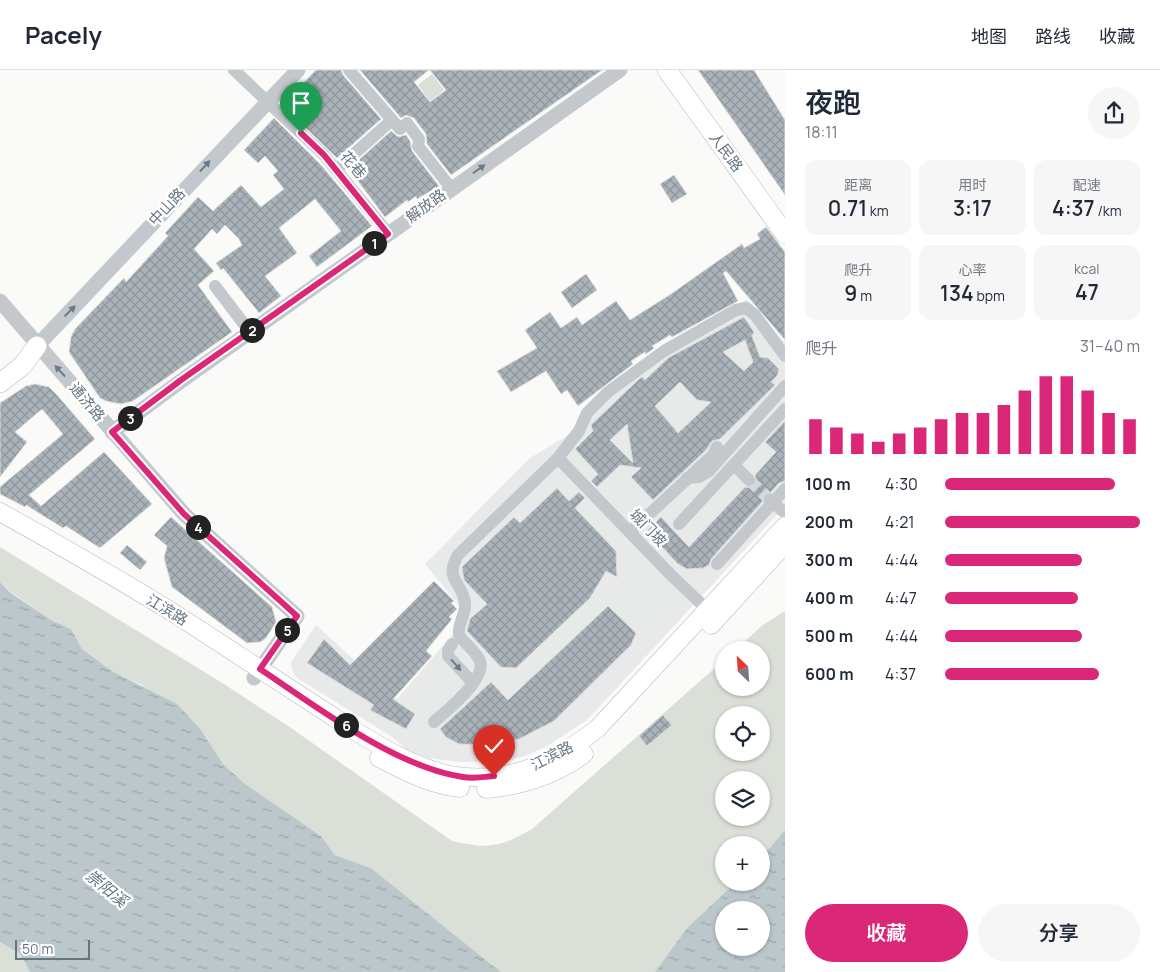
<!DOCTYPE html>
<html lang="zh">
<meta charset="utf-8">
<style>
:root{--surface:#fff;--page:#f6f6f7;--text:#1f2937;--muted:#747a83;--line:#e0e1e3;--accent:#db2777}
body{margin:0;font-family:Manrope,"Noto Sans SC",sans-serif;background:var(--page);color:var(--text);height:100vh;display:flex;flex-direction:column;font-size:19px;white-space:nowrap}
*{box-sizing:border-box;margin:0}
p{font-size:16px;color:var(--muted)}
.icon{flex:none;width:28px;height:28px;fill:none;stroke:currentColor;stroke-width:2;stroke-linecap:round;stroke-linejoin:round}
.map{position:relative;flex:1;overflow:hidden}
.side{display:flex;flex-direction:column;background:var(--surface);width:375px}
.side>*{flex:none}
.needle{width:32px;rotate:335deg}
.buttons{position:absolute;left:715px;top:571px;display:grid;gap:10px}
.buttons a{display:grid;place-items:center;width:55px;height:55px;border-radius:50%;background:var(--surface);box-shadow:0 1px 4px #0004;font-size:25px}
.scale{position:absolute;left:15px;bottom:12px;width:75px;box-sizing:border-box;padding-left:5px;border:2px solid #657683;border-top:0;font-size:14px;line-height:18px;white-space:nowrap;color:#657683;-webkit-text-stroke:4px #fff;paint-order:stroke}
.pin{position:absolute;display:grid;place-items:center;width:42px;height:42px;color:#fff;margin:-51px -21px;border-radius:50% 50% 50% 0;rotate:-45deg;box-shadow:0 0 5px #0007}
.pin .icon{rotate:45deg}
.km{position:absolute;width:25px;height:25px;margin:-12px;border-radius:50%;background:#222;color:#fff;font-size:14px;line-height:25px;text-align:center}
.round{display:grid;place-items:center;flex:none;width:52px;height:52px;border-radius:26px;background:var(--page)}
.overview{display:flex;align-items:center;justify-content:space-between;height:85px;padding:0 20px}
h1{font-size:28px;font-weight:600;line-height:38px}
.stats{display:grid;grid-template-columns:repeat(3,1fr);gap:8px;height:85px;padding:5px 20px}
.stats div{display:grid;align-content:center;border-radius:12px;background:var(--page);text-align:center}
.stats b{font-size:21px;font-weight:600}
.stats small{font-size:14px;font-weight:400}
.stats p{font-size:14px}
.chart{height:140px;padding:10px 20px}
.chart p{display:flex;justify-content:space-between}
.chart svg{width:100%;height:90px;margin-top:5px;stroke:var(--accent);stroke-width:6}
.action{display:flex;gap:10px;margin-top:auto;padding:10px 20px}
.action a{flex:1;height:58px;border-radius:30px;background:var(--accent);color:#fff;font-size:20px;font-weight:600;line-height:58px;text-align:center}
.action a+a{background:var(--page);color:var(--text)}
ul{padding:0 20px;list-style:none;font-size:16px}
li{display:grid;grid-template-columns:80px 60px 1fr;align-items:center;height:38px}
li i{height:12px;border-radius:6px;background:var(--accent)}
header{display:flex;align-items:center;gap:30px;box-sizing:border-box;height:70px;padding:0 25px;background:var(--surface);border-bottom:1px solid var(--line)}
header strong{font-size:24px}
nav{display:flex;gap:28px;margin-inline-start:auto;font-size:18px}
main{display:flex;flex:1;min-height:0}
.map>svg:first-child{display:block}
.built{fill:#e8e9e9}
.grass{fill:#dadfd7;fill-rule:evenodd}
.water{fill:url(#water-ripples);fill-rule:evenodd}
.building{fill:url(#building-cross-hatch);stroke:#dcdcda;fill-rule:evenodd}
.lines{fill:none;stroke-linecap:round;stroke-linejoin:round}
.minor-tunnel{stroke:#d5d9db;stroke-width:12;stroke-dasharray:12 6;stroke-linecap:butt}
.secondary-casing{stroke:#b3babf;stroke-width:19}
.primary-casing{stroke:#b5babe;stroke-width:20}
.minor{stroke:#c3c8cc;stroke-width:12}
.tertiary{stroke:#c3c8cc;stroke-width:15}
.secondary{stroke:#fff;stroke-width:18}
.primary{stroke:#fff;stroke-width:19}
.oneway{fill:#6a7a87}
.route-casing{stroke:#fff;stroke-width:10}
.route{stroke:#db2777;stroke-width:6}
.labels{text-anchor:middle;stroke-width:5;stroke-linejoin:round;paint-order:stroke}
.street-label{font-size:15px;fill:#657683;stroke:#fff}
.water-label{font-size:16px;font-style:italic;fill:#60757c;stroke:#fff}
</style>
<header>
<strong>Pacely</strong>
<nav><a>地图</a><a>路线</a><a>收藏</a></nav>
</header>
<main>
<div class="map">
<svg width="785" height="902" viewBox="0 0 785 902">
<defs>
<pattern id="water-ripples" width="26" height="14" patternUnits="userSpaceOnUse" patternTransform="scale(1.25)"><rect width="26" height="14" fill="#bbc7cb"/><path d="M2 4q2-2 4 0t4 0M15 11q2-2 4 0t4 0" fill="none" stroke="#9ca6aa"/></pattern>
<pattern id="building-cross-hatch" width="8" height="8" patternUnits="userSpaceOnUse" patternTransform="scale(1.25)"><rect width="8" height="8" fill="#aab3b9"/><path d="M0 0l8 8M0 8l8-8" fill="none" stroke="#8e969c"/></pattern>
</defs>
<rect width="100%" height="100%" fill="#fafaf8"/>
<!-- built -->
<path class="built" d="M 747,229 L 783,271 L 785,271 L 785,436 L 587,650 L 547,676 L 525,686 L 503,692 L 460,692 L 428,688 L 408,680 L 389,665 L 297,608 L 292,600 L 291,592 L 316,555 L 397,629 L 454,563 L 460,537 L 425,494 L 530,388 L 575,361 L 593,329 L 673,273 Z"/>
<!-- grass -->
<path class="grass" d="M 432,4 L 444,20 L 430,31 L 418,15 Z
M 0,477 L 224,614 L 291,658 L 452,771 C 489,779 499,778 532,759 L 724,590 L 724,618 L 761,618 L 761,580 L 735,580 L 763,555 L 785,541 L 785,760 L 761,788 L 761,775 L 724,775 L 724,812 L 735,813 L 687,858 L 655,902 L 501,902 L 371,798 L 335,785 L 321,766 L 244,713 L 223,694 L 201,660 L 142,615 L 112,601 L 82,579 L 71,559 L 53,551 L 11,522 L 0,512 ZM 724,645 L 761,645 L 761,682 L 724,682 ZM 724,710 L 761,710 L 761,748 L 724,748 Z
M 0,872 L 20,884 L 30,902 L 0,902 Z"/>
<!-- water -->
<path class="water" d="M 0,512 L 11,523 L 53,551 L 71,559 L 82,579 L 112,601 L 177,634 L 201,660 L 223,694 L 244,713 L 321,766 L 335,785 L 371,798 L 501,902 L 30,902 L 20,884 L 0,872 Z
M 785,760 L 785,902 L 655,902 L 687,858 L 735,813 L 761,812 L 761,788 ZM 724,840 L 761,840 L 761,878 L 724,878 Z"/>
<!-- building -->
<path class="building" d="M 316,0 L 341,0 L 343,5 L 381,49 L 337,88 L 282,35 Z
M 360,0 L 429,0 L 414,12 L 430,32 L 446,20 L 430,0 L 602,0 L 451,105 L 427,74 L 426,64 L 414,48 L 406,45 L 401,48 Z
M 698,0 L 754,0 L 785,50 L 785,125 Z
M 274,48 L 321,95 L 372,156 L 317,197 L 309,186 L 341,161 L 315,129 L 279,158 L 297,183 L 265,206 L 281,226 L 259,243 L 223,198 L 221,200 L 216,193 L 242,175 L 239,169 L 225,155 L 217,164 L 212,159 L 194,179 L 214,201 L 198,215 L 232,262 L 133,331 L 121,334 L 106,331 L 100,328 L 69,282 L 71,267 L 75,259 L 124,208 L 126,212 L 168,166 L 165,163 L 198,127 L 213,141 L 241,115 L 261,137 L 284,119 L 273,105 L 278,101 L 265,86 L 258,93 L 244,80 Z
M 391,61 L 398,67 L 406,65 L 410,71 L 412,81 L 439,116 L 417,129 L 416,126 L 408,132 L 407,130 L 385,147 L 349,99 Z
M 674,105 L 687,124 L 672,133 L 660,114 Z
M 766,157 L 785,182 L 785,270 L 726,201 L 723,203 L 738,231 L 672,267 L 670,265 L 652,276 L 654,278 L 646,284 L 645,282 L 631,291 L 633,294 L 578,336 L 567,320 L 561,324 L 546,301 L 511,322 L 497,301 L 537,278 L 525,260 L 550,242 L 561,258 L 577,247 L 582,255 L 616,231 L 630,250 L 671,224 L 742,174 L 744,178 L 760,169 L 757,164 Z
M 586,204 L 597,220 L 572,238 L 561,222 Z
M 744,247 L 754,262 L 752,266 L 760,287 L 768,288 L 779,299 L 777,306 L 771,312 L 775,315 L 720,369 L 712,371 L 706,380 L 653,430 L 631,407 L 641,398 L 620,395 L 597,417 L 591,411 L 598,404 L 575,379 L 593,361 L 591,355 L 638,310 L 642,307 L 645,310 L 668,288 ZM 745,270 L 753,292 L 744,301 L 723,282 ZM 680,312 L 697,330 L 711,332 L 678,363 L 655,336 ZM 627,354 L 633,393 L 610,370 Z
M 35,314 L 49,317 L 57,325 L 95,369 L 29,425 L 41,436 L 104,382 L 152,434 L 100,478 L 66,456 L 63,458 L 26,435 L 25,437 L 0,424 L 0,417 L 63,364 L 42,339 L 15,362 L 27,372 L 0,407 L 0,333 L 26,316 Z
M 785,351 L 785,411 L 779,413 L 771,422 L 764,424 L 762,432 L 711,489 L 709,495 L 703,498 L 687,499 L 678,494 L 647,461 L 661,447 L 689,477 L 745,417 L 751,418 L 755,415 L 757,412 L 755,405 L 776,382 L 765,372 Z
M 557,418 L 569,431 L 579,422 L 585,428 L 575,438 L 616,481 L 617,507 L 606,501 L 590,528 L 516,598 L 501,597 L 467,561 L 470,549 L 487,534 L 464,510 L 462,497 L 514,447 L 520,453 Z
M 171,447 L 272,537 L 276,552 L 266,568 L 260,572 L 247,573 L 172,517 L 164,488 L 167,476 L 154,465 Z
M 127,475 L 147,492 L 140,500 L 120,483 Z
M 434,511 L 454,531 L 451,533 L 457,539 L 449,547 L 452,549 L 426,581 L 432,586 L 393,629 L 415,644 L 406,659 L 370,640 L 374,635 L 307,593 L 324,569 L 350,595 Z
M 608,536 L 636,563 L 631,575 L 554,651 L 519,669 L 490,675 L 459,674 L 446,667 L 440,659 L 491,612 L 508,630 Z
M 663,645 L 672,655 L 647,676 L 639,666 Z"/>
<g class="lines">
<!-- minor-tunnel -->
<path class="minor-tunnel" d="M 749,410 L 770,430"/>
<defs>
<path id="secondary" d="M 0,442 C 61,476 123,511 183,549 C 233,581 282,614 332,646 C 369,670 420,704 465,707 C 518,711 556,690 597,659 L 785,456
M 711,555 L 785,474
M 379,688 C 405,701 430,715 460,718
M 486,719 C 522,716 554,706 584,684"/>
<path id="primary" d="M 667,0 L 785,164
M 0,313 L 22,296 L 37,276"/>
</defs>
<!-- secondary casing -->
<use href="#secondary" class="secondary-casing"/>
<!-- primary casing -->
<use href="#primary" class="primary-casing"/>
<!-- minor -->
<path class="minor" d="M 234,0 L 324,85 L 388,163
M 349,0 L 400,59 L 407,53 L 419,69 L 418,76 L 451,118
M 336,100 L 392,50
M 215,216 L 250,262
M 558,388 L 670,504 L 713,545
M 734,395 L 749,410
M 687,408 L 699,407 L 709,401 L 785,316
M 770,430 L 785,443
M 679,454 L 785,339
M 630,462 L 713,385 L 717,377
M 717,494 L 785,419
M 452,574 L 448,580 L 448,586 L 473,613
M 434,652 C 446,641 490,607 479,589 C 474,580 465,574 459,565 C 457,554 466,545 465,534 C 464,513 443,510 458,485 L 558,388 L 579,361 L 587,343 L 608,322 L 664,281 L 736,240 L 746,238 L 755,245 L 785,286"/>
<!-- tertiary -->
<path class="tertiary" d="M 0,231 L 184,444 L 297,546 L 254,608
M 37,276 L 298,0
M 112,362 L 181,311 L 620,0"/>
<!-- secondary -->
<use href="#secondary" class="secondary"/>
<!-- primary -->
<use href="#primary" class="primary"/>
</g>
<!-- one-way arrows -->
<defs><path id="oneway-solid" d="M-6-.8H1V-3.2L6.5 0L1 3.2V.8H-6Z" transform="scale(1.25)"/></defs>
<g class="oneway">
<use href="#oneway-solid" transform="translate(205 96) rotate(-47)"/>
<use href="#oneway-solid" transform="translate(479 99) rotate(-35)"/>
<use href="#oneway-solid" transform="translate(70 241) rotate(-44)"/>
<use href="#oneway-solid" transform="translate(60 301) rotate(-133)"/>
<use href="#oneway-solid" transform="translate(456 595) rotate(49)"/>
</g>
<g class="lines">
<defs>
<path id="route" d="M 301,63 L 324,85 L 388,164 L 181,310 L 112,362 L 184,444 L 297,546 L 260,599 C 317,637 395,697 463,707 C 473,709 484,707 494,706"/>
</defs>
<!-- route casing -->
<use href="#route" class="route-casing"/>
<!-- route -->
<use href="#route" class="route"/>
</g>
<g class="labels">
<!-- street labels -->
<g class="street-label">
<text transform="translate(726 82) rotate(54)" y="5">人民路</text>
<text transform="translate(353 95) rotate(50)" y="5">花巷</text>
<text transform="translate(426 136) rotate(-36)" y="5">解放路</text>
<text transform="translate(167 137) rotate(-47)" y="5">中山路</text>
<text transform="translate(87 332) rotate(50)" y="5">通济路</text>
<text transform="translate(648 458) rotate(46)" y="5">城门坡</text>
<text transform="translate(167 540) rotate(31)" y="5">江滨路</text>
<text transform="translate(552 686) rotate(-27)" y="5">江滨路</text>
</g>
<!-- water labels -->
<g class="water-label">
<text transform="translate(107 818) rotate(39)" y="6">崇阳溪</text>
</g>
</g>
</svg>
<div class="buttons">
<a><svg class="needle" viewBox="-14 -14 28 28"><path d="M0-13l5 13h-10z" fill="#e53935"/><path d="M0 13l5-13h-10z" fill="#747a83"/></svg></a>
<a><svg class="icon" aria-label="locate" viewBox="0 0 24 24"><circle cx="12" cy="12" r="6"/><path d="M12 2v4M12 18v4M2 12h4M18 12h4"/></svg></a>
<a><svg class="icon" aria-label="layers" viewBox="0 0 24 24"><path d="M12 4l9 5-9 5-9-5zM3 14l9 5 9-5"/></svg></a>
<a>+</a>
<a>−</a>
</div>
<div class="scale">50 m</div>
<div class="pin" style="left:301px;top:63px;background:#1e9e55"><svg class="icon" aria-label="arrive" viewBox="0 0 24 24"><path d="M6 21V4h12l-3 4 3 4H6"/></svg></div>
<div class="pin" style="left:494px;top:706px;background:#d93025"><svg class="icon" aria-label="check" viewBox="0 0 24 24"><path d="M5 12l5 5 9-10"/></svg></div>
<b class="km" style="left:374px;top:173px">1</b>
<b class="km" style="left:252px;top:260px">2</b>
<b class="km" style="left:130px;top:348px">3</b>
<b class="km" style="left:198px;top:457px">4</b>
<b class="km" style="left:287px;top:560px">5</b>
<b class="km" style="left:346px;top:655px">6</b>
</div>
<section class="side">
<div class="overview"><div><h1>夜跑</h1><p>18:11</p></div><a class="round"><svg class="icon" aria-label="share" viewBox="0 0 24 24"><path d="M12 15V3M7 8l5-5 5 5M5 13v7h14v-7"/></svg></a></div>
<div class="stats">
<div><p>距离</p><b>0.71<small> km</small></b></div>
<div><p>用时</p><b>3:17</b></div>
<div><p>配速</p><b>4:37<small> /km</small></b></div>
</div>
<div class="stats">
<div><p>爬升</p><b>9<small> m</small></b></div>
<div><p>心率</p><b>134<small> bpm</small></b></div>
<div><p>kcal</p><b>47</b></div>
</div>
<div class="chart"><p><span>爬升</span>31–40 m</p>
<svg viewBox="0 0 160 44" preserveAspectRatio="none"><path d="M5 44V27M15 44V31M25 44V34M35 44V38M45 44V34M55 44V31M65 44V27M75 44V24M85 44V24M95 44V20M105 44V13M115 44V6M125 44V6M135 44V13M145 44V24M155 44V27"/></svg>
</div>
<ul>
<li><b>100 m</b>4:30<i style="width:87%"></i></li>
<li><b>200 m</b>4:21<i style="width:100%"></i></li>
<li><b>300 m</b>4:44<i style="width:70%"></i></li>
<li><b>400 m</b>4:47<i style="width:68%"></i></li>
<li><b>500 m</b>4:44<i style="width:70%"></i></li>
<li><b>600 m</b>4:37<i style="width:79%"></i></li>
</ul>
<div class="action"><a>收藏</a><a>分享</a></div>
</section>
</main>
